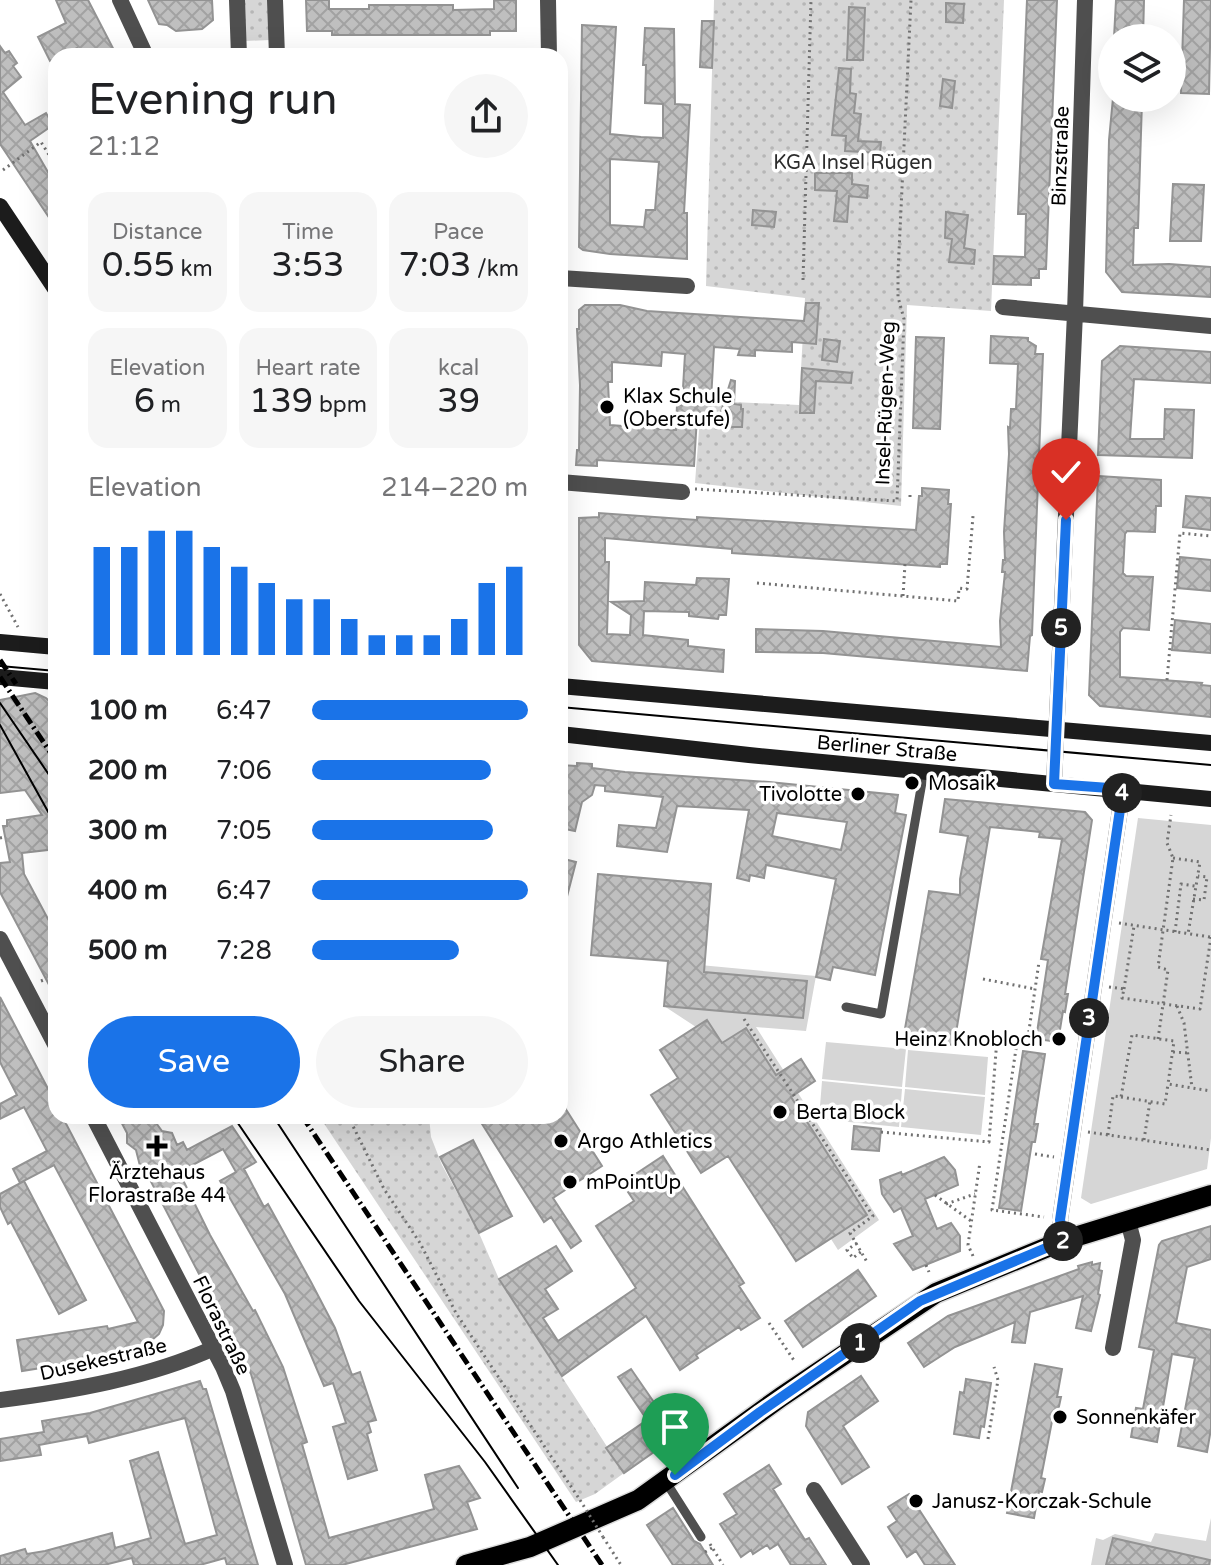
<!DOCTYPE html>
<meta charset="utf-8">
<style>
:root{--surface:#fff;--page:#f6f6f6;--text:#202124;--muted:#757577;--accent:#1a73e8}
body{margin:0;font-family:"Varela Round",sans-serif;background:var(--page);color:var(--text);height:100vh;display:flex;flex-direction:column;font-size:30px;white-space:nowrap}
*{box-sizing:border-box;margin:0}
p{font-size:26px;color:var(--muted)}
.icon{flex:none;width:44px;height:44px;fill:none;stroke:currentColor;stroke-width:2;stroke-linecap:round;stroke-linejoin:round}
.map{position:relative;flex:1;overflow:hidden}
.side{position:absolute;left:48px;top:48px;width:520px;height:1076px;display:flex;flex-direction:column;background:var(--surface);border-radius:24px;box-shadow:0 8px 32px #0002}
.side>*{flex:none}
.tools{position:absolute;left:1098px;top:24px;display:grid;gap:16px}
.tools a{display:grid;place-items:center;width:88px;height:88px;border-radius:50%;background:var(--surface);box-shadow:0 8px 32px #0002;font-size:40px}
.pin{position:absolute;display:grid;place-items:center;width:68px;height:68px;color:#fff;margin:-82px -34px;border-radius:50% 50% 50% 0;rotate:-45deg;box-shadow:0 0 8px #0007}
.pin .icon{rotate:45deg}
.km{position:absolute;width:40px;height:40px;margin:-20px;border-radius:50%;background:#222;color:#fff;font-size:22px;line-height:40px;text-align:center}
.round{display:grid;place-items:center;flex:none;width:84px;height:84px;border-radius:42px;background:var(--page)}
.summary{display:flex;align-items:center;justify-content:space-between;height:136px;padding:0 40px}
h1{font-size:44px;font-weight:600;line-height:60px}
.metrics{display:grid;grid-template-columns:repeat(3,1fr);gap:12px;height:136px;padding:8px 40px}
.metrics div{display:grid;align-content:center;border-radius:20px;background:var(--page);text-align:center}
.metrics b{font-size:34px;font-weight:600}
.metrics small{font-size:22px;font-weight:400}
.metrics p{font-size:22px}
.chart{height:224px;padding:16px 40px}
.chart p{display:flex;justify-content:space-between}
.chart svg{width:100%;height:144px;margin-top:8px;stroke:var(--accent);stroke-width:6}
.primary-button{display:flex;gap:16px;margin-top:auto;padding:16px 40px}
.primary-button a{flex:1;height:92px;border-radius:48px;background:var(--accent);color:#fff;font-size:32px;font-weight:600;line-height:92px;text-align:center}
.primary-button a+a{background:var(--page);color:var(--text)}
ul{padding:0 40px;list-style:none;font-size:26px}
li{display:grid;grid-template-columns:128px 96px 1fr;align-items:center;height:60px}
li i{height:20px;border-radius:10px;background:var(--accent)}
.map>svg:first-child{display:block}
.grass{fill:url(#grass-dots)}
.park{fill:#d6d6d6}
.building{fill:url(#building-cross-hatch);stroke:#939393;stroke-width:2;fill-rule:evenodd}
.lines{fill:none;stroke-linecap:round;stroke-linejoin:round}
.primary-casing{stroke:#dbdbdb;stroke-width:23}
.path{stroke:#717171;stroke-width:3;stroke-dasharray:2 4;stroke-linecap:butt}
.service{stroke:#4f4f4f;stroke-width:9}
.minor{stroke:#4f4f4f;stroke-width:16}
.tertiary{stroke:#4f4f4f;stroke-width:16}
.secondary{stroke:#1c1c1c;stroke-width:16}
.primary{stroke:#000;stroke-width:20}
.tram{stroke:#000;stroke-width:2}
.rail{stroke:#000;stroke-width:5;stroke-dasharray:12 4 2 4;stroke-linecap:butt}
.path-bridge{stroke:#717171;stroke-width:3;stroke-dasharray:2 4;stroke-linecap:butt}
.route-casing{stroke:#fff;stroke-width:16}
.route{stroke:#1a73e8;stroke-width:10}
.poi-dot{fill:#000;stroke:#fff;stroke-width:3}
.labels{text-anchor:middle;stroke-width:7;stroke-linejoin:round;paint-order:stroke}
.street-label{font-size:20px;fill:#000;stroke:#fff}
.park-label{font-size:20px;fill:#2d2d2d;stroke:#fff}
.poi-label{font-size:20px;fill:#000;stroke:#fff;text-anchor:start}
</style>
<div class="map">
<svg width="1211" height="1565" viewBox="0 0 1211 1565">
<defs>
<pattern id="grass-dots" width="8" height="8" patternUnits="userSpaceOnUse" patternTransform="scale(2)"><rect width="8" height="8" fill="#d6d6d6"/><path d="M2 2h.1M6 6h.1" fill="none" stroke="#b6b6b6" stroke-width="1.8" stroke-linecap="round"/></pattern>
<pattern id="building-cross-hatch" width="8" height="8" patternUnits="userSpaceOnUse" patternTransform="scale(2)"><rect width="8" height="8" fill="#bfbfbf"/><path d="M0 0l8 8M0 8l8-8" fill="none" stroke="#a2a2a2"/></pattern>
</defs>
<rect width="100%" height="100%" fill="#fff"/>
<!-- grass -->
<path class="grass" d="M 244,0 L 269,0 L 270,40 L 245,41 Z
M 714,0 L 1004,0 L 991,311 L 907,305 L 901,506 L 695,483 L 700,417 L 712,418 L 712,401 L 799,405 L 805,298 L 706,286 Z
M 319,1116 L 429,1116 L 431,1137 L 442,1165 L 479,1233 L 499,1279 L 624,1473 L 595,1494 L 576,1502 Z"/>
<!-- park -->
<path class="park" d="M 1138,818 L 1211,825 L 1211,1138 L 1207,1169 L 1091,1204 L 1081,1198 Z
M 668,962 L 816,976 L 806,1031 L 756,1027 L 879,1220 L 838,1250 L 696,1027 L 664,1006 Z
M 826,1042 L 906,1049 L 902,1087 L 822,1079 Z
M 908,1050 L 988,1057 L 985,1095 L 905,1087 Z
M 822,1081 L 902,1089 L 899,1127 L 819,1119 Z
M 905,1089 L 985,1097 L 981,1135 L 901,1127 Z
M 1211,1518 L 1211,1565 L 1091,1565 L 1096,1538 L 1103,1540 L 1115,1534 L 1151,1542 L 1155,1533 L 1206,1541 Z"/>
<!-- building -->
<path class="building" d="M 56,0 L 88,0 L 117,56 L 81,56 L 77,48 L 50,61 L 38,37 L 66,23 Z
M 148,0 L 212,0 L 213,20 L 202,29 L 176,31 L 167,25 L 159,24 Z
M 306,0 L 329,0 L 329,9 L 369,9 L 369,5 L 453,5 L 453,10 L 494,9 L 494,0 L 516,0 L 516,31 L 490,31 L 490,35 L 332,35 L 332,31 L 307,31 Z
M 1027,0 L 1057,0 L 1046,269 L 1039,269 L 1039,278 L 1031,278 L 1031,285 L 993,284 L 994,256 L 1025,257 L 1026,214 L 1018,214 Z
M 1116,0 L 1144,0 L 1143,38 L 1114,38 Z
M 1184,0 L 1211,0 L 1209,94 L 1181,93 Z
M 946,3 L 964,4 L 963,23 L 946,22 Z
M 849,7 L 865,8 L 863,60 L 847,60 Z
M 702,21 L 714,21 L 712,68 L 700,67 Z
M 582,25 L 616,27 L 610,134 L 641,137 L 663,138 L 663,104 L 645,103 L 646,65 L 643,65 L 645,28 L 674,29 L 675,104 L 690,105 L 684,213 L 687,213 L 687,259 L 610,254 L 583,250 L 579,247 ZM 610,159 L 659,162 L 655,210 L 646,210 L 644,227 L 610,225 Z
M 0,46 L 5,53 L 9,51 L 17,63 L 13,66 L 21,77 L 3,92 L 25,125 L 46,113 L 53,125 L 30,141 L 56,186 L 56,228 L 0,144 Z
M 839,68 L 851,69 L 850,93 L 856,94 L 854,113 L 861,114 L 858,141 L 881,142 L 880,153 L 845,151 L 846,136 L 832,135 Z
M 943,79 L 955,81 L 952,108 L 940,106 Z
M 1113,98 L 1138,98 L 1138,100 L 1142,101 L 1138,228 L 1134,228 L 1133,265 L 1169,264 L 1211,267 L 1211,297 L 1122,292 L 1106,272 L 1109,140 Z
M 815,173 L 852,173 L 852,184 L 868,186 L 867,198 L 849,196 L 847,222 L 834,221 L 837,191 L 815,190 Z
M 1173,184 L 1204,185 L 1201,241 L 1170,241 Z
M 753,210 L 776,212 L 774,227 L 752,225 Z
M 946,212 L 968,215 L 964,248 L 975,250 L 974,264 L 949,262 L 952,239 L 945,238 Z
M 806,303 L 819,303 L 816,344 L 792,342 L 792,352 L 755,350 L 755,356 L 738,355 L 740,349 L 714,347 L 710,418 L 697,417 L 694,466 L 597,460 L 597,466 L 576,465 L 577,450 L 579,450 L 580,385 L 577,329 L 579,329 L 579,310 L 585,305 L 620,305 L 647,311 L 804,321 ZM 662,352 L 685,354 L 682,405 L 677,405 L 676,430 L 610,425 L 608,382 L 612,382 L 612,362 L 661,366 Z
M 991,336 L 1028,338 L 1028,341 L 1036,346 L 1035,354 L 1043,354 L 1032,635 L 1030,636 L 1027,671 L 823,653 L 756,652 L 756,629 L 823,631 L 1001,647 L 1000,621 L 1005,572 L 1002,572 L 1003,560 L 1005,560 L 1004,532 L 1009,454 L 1008,427 L 1010,428 L 1011,409 L 1016,409 L 1018,364 L 990,363 Z
M 916,337 L 944,338 L 940,429 L 913,428 Z
M 824,339 L 840,341 L 837,362 L 822,360 Z
M 1120,346 L 1211,352 L 1211,383 L 1134,379 L 1130,439 L 1164,439 L 1165,409 L 1194,410 L 1192,458 L 1098,455 L 1102,361 Z
M 802,368 L 852,373 L 851,383 L 816,381 L 814,413 L 800,413 Z
M 731,380 L 735,381 L 734,404 L 741,405 L 741,409 L 743,409 L 742,427 L 731,427 L 731,419 L 719,418 Z
M 1098,476 L 1161,480 L 1161,506 L 1156,506 L 1155,532 L 1127,531 L 1125,534 L 1123,573 L 1126,576 L 1153,577 L 1149,630 L 1123,628 L 1120,632 L 1120,677 L 1202,683 L 1201,685 L 1211,686 L 1211,717 L 1100,706 L 1089,695 Z
M 922,488 L 949,490 L 948,504 L 951,504 L 947,564 L 940,564 L 940,567 L 732,553 L 732,549 L 605,538 L 605,562 L 609,562 L 607,634 L 630,635 L 631,615 L 611,602 L 644,601 L 645,582 L 696,585 L 697,578 L 729,579 L 726,615 L 719,615 L 718,619 L 689,616 L 689,612 L 644,611 L 643,635 L 688,640 L 688,646 L 724,650 L 723,672 L 592,661 L 579,645 L 579,518 L 599,517 L 599,513 L 697,520 L 697,517 L 916,530 L 919,496 L 922,496 Z
M 1186,496 L 1211,498 L 1211,530 L 1183,527 Z
M 1180,557 L 1211,560 L 1211,591 L 1177,588 Z
M 1175,620 L 1211,624 L 1211,653 L 1172,650 Z
M 35,693 L 46,698 L 56,708 L 56,849 L 22,853 L 24,874 L 48,919 L 56,914 L 56,998 L 0,892 L 0,863 L 10,862 L 3,826 L 7,826 L 7,820 L 42,815 L 25,790 L 0,793 L 0,700 Z
M 577,763 L 592,764 L 592,768 L 625,772 L 769,782 L 898,795 L 895,813 L 906,815 L 875,975 L 833,967 L 830,980 L 816,977 L 836,879 L 766,865 L 764,878 L 750,875 L 749,881 L 737,878 L 749,810 L 677,806 L 667,852 L 617,846 L 619,825 L 656,828 L 663,797 L 605,791 L 605,786 L 595,785 L 592,795 L 582,802 L 575,831 L 560,828 L 560,765 L 577,766 ZM 777,813 L 847,822 L 841,850 L 772,836 Z
M 945,799 L 1085,812 L 1092,820 L 1065,994 L 1068,994 L 1065,1012 L 1063,1011 L 1058,1042 L 1036,1039 L 1048,960 L 1041,959 L 1062,839 L 1039,837 L 1040,832 L 990,827 L 954,1045 L 903,1040 L 929,891 L 960,895 L 960,879 L 968,836 L 940,832 Z
M 560,858 L 576,862 L 564,908 L 560,908 Z
M 598,874 L 711,884 L 704,972 L 807,981 L 803,1018 L 664,1006 L 668,961 L 591,955 Z
M 0,997 L 56,1104 L 56,1116 L 62,1116 L 164,1311 L 163,1325 L 159,1334 L 145,1346 L 97,1359 L 22,1371 L 17,1340 L 107,1326 L 108,1329 L 138,1322 L 54,1165 L 20,1183 L 13,1169 L 47,1151 L 24,1107 L 0,1119 L 0,1104 L 17,1095 L 0,1062 Z
M 707,1020 L 722,1043 L 746,1028 L 776,1075 L 801,1059 L 815,1081 L 791,1097 L 867,1215 L 796,1261 L 728,1156 L 701,1173 L 651,1095 L 678,1078 L 660,1050 Z
M 1023,1051 L 1045,1054 L 1034,1124 L 1038,1124 L 1035,1142 L 1032,1142 L 1021,1211 L 999,1208 Z
M 560,1100 L 602,1166 L 553,1198 L 581,1241 L 571,1248 L 551,1217 L 544,1222 L 477,1116 L 560,1116 Z
M 118,1116 L 151,1116 L 162,1131 L 172,1133 L 177,1145 L 183,1142 L 187,1150 L 232,1126 L 256,1162 L 244,1169 L 264,1207 L 268,1204 L 311,1282 L 335,1328 L 352,1375 L 360,1372 L 376,1420 L 368,1422 L 371,1432 L 367,1434 L 377,1470 L 348,1479 L 333,1427 L 346,1423 L 333,1383 L 324,1386 L 285,1294 L 220,1181 L 236,1172 L 223,1149 L 179,1172 L 210,1235 L 253,1311 L 255,1310 L 283,1367 L 307,1442 L 302,1444 L 329,1538 L 434,1509 L 425,1475 L 459,1466 L 480,1498 L 467,1502 L 477,1529 L 342,1565 L 306,1565 L 251,1374 L 146,1172 L 140,1166 L 136,1150 L 127,1143 L 127,1133 Z
M 854,1126 L 881,1129 L 879,1151 L 852,1149 Z
M 473,1140 L 512,1216 L 479,1233 L 440,1157 Z
M 663,1156 L 744,1283 L 739,1286 L 760,1318 L 741,1330 L 739,1327 L 696,1355 L 698,1358 L 680,1370 L 646,1316 L 562,1376 L 499,1279 L 556,1246 L 572,1271 L 545,1289 L 558,1309 L 543,1318 L 558,1341 L 636,1288 L 596,1226 L 634,1201 L 622,1183 Z
M 944,1157 L 955,1170 L 958,1185 L 925,1199 L 937,1229 L 951,1223 L 960,1236 L 960,1251 L 913,1270 L 894,1244 L 913,1236 L 901,1208 L 894,1212 L 882,1194 L 880,1180 L 901,1172 L 902,1175 Z
M 24,1181 L 86,1300 L 59,1314 L 11,1222 L 8,1224 L 0,1207 L 0,1194 Z
M 1211,1226 L 1211,1259 L 1187,1267 L 1176,1323 L 1211,1330 L 1211,1429 L 1207,1452 L 1178,1446 L 1195,1358 L 1172,1354 L 1157,1442 L 1131,1437 L 1136,1408 L 1143,1409 L 1154,1350 L 1139,1347 L 1159,1245 L 1162,1241 Z
M 1092,1262 L 1092,1265 L 1100,1263 L 1099,1270 L 1102,1271 L 1098,1294 L 1100,1295 L 1091,1331 L 1076,1328 L 1083,1296 L 1030,1312 L 1025,1343 L 1012,1342 L 1015,1322 L 955,1347 L 924,1367 L 908,1343 L 948,1316 L 1079,1269 L 1078,1266 Z
M 858,1270 L 876,1296 L 803,1347 L 785,1321 Z
M 1035,1364 L 1062,1369 L 1057,1397 L 1061,1397 L 1058,1411 L 1054,1411 L 1041,1478 L 1045,1479 L 1042,1492 L 1039,1491 L 1034,1518 L 1007,1513 Z
M 631,1369 L 660,1411 L 682,1397 L 698,1421 L 624,1473 L 606,1448 L 647,1420 L 618,1377 Z
M 861,1376 L 878,1401 L 843,1426 L 869,1467 L 842,1484 L 806,1426 L 808,1412 Z
M 966,1379 L 991,1383 L 984,1427 L 981,1426 L 979,1438 L 954,1434 L 960,1392 L 964,1393 Z
M 200,1381 L 203,1389 L 206,1389 L 258,1565 L 227,1565 L 225,1558 L 200,1565 L 134,1565 L 132,1558 L 104,1565 L 0,1565 L 0,1556 L 25,1549 L 27,1554 L 45,1551 L 112,1533 L 115,1548 L 151,1538 L 130,1461 L 158,1452 L 185,1544 L 217,1535 L 185,1418 L 89,1443 L 87,1436 L 39,1445 L 41,1455 L 0,1461 L 0,1439 L 44,1432 L 42,1421 L 90,1413 Z
M 769,1465 L 781,1484 L 773,1489 L 805,1540 L 809,1538 L 826,1565 L 791,1565 L 778,1544 L 770,1549 L 767,1545 L 753,1554 L 751,1550 L 741,1557 L 720,1524 L 737,1514 L 724,1494 Z
M 909,1494 L 955,1565 L 925,1565 L 916,1551 L 907,1557 L 888,1527 L 897,1521 L 888,1507 Z
M 673,1508 L 694,1541 L 700,1544 L 713,1565 L 673,1565 L 647,1525 Z
M 1113,1538 L 1210,1560 L 1209,1565 L 1106,1565 Z"/>
<g class="lines">
<defs>
<path id="primary" d="M 466,1565 L 530,1547 L 638,1500 L 781,1397 L 936,1293 L 1065,1240 L 1211,1195"/>
</defs>
<!-- primary casing -->
<use href="#primary" class="primary-casing"/>
<!-- path -->
<path class="path" d="M 3,170 L 41,142 L 56,166
M 803,280 L 811,0
M 695,489 L 897,501 L 904,319 L 898,297 L 898,272 L 911,0
M 910,497 L 910,491
M 757,583 L 958,601 L 959,588 L 967,589 L 973,516
M 0,594 L 18,627
M 903,596 L 905,564
M 1167,680 L 1180,533 L 1211,536
M 0,838 L 4,837
M 1173,858 L 1200,862 L 1188,934
M 1193,899 L 1204,900 L 1207,877 L 1198,876
M 1119,923 L 1210,937
M 1175,932 L 1181,884 L 1195,886
M 983,979 L 1035,989
M 41,981 L 46,979
M 1109,987 L 1124,989 L 1122,998 L 1200,1009 L 1211,937
M 1124,989 L 1134,926
M 1177,1006 L 1184,1023 L 1192,1088
M 744,1019 L 873,1216 L 850,1233 L 867,1262
M 1158,1039 L 1168,970 L 1158,967 L 1173,858 L 1167,843 L 1171,815
M 1017,1042 L 992,1210 L 1044,1217
M 1027,1044 L 1039,962
M 1173,1052 L 1189,1053
M 1121,1097 L 1165,1104 L 1168,1084
M 348,1116 L 384,1189 L 420,1243 L 456,1313 L 580,1500
M 881,1132 L 989,1142 L 997,1039
M 1088,1132 L 1211,1150
M 1108,1135 L 1113,1096 L 1121,1097 L 1132,1035 L 1174,1041 L 1168,1084 L 1211,1091
M 1144,1140 L 1150,1101
M 1035,1154 L 1054,1157
M 935,1195 L 971,1221
M 946,1204 L 975,1194
M 857,1243 L 847,1250 L 853,1258 L 862,1251
M 973,1256 L 968,1245 L 980,1162
M 926,1265 L 929,1272
M 769,1323 L 795,1362
M 988,1439 L 998,1380 L 994,1367
M 603,1537 L 621,1565
M 710,1544 L 723,1565
M 705,1552 L 712,1548"/>
<!-- service -->
<path class="service" d="M 846,1007 L 881,1014 L 924,771
M 666,1482 L 701,1537"/>
<!-- minor -->
<path class="minor" d="M 120,0 L 146,56
M 548,0 L 549,56
M 560,278 L 687,286
M 1003,307 L 1211,326
M 560,482 L 682,492
M 1054,784 L 1075,313 L 1085,0
M 1065,1240 L 1060,1220 L 1123,789
M 1113,1348 L 1133,1240 L 1128,1221
M 0,1400 C 71,1391 148,1378 214,1348
M 814,1490 L 862,1565"/>
<!-- tertiary -->
<path class="tertiary" d="M 237,0 L 239,56
M 275,0 L 277,56
M 0,939 L 56,1046
M 93,1116 L 223,1367 L 233,1391 L 285,1565"/>
<!-- secondary -->
<path class="secondary" d="M 0,206 L 56,290
M 0,642 L 56,647
M 0,677 L 56,682
M 560,686 L 1211,743
M 560,734 L 749,755 L 1211,799"/>
<!-- primary -->
<use href="#primary" class="primary"/>
<!-- tram -->
<path class="tram" d="M 0,666 L 56,671
M 0,703 L 56,785
M 560,707 L 1211,765
M 0,725 L 56,826
M 233,1116 L 359,1301 L 485,1462 L 558,1565
M 273,1116 L 518,1488"/>
<!-- rail -->
<path class="rail" d="M 0,660 L 16,684
M 0,677 L 56,761
M 302,1116 L 602,1565"/>
<!-- path-bridge -->
<path class="path-bridge" d="M 580,1500 L 603,1537"/>
</g>
<g class="lines">
<defs>
<path id="route" d="M 675,1475 L 760,1412 L 920,1301 L 1065,1240 L 1060,1220 L 1123,789 L 1054,784 L 1066,520"/>
</defs>
<!-- route casing -->
<use href="#route" class="route-casing"/>
<!-- route -->
<use href="#route" class="route"/>
</g>
<!-- markers -->
<g class="poi-dot">
<circle cx="607" cy="407" r="8"/>
<circle cx="912" cy="783" r="8"/>
<circle cx="858" cy="794" r="8"/>
<circle cx="1059" cy="1039" r="8"/>
<circle cx="780" cy="1112" r="8"/>
<circle cx="561" cy="1141" r="8"/>
<path d="M153 1134h8v8h8v8h-8v8h-8v-8h-8v-8h8z"/>
<circle cx="570" cy="1182" r="8"/>
<circle cx="1060" cy="1417" r="8"/>
<circle cx="916" cy="1501" r="8"/>
</g>
<g class="labels">
<!-- street labels -->
<g class="street-label">
<text transform="translate(1060 156) rotate(-88)" y="7">Binzstraße</text>
<text transform="translate(885 403) rotate(-88)" y="7">Insel-Rügen-Weg</text>
<text transform="translate(887 748) rotate(5)" y="7">Berliner Straße</text>
<text transform="translate(222 1325) rotate(64)" y="7">Florastraße</text>
<text transform="translate(103 1359) rotate(-13)" y="7">Dusekestraße</text>
</g>
<!-- park labels -->
<g class="park-label">
<text x="853" y="169">KGA Insel Rügen</text>
</g>
<!-- poi labels -->
<g class="poi-label">
<text x="623" y="403">Klax Schule<tspan x="623" dy="23">(Oberstufe)</tspan></text>
<text x="928" y="790">Mosaik</text>
<text x="842" y="801" text-anchor="end">Tivolotte</text>
<text x="1043" y="1046" text-anchor="end">Heinz Knobloch</text>
<text x="796" y="1119">Berta Block</text>
<text x="577" y="1148">Argo Athletics</text>
<text x="157" y="1179" text-anchor="middle">Ärztehaus<tspan x="157" dy="23">Florastraße 44</tspan></text>
<text x="586" y="1189">mPointUp</text>
<text x="1076" y="1424">Sonnenkäfer</text>
<text x="932" y="1508">Janusz-Korczak-Schule</text>
</g>
</g>
</svg>
<div class="tools">
<a><svg class="icon" aria-label="layers" viewBox="0 0 24 24"><path d="M12 4l9 5-9 5-9-5zM3 14l9 5 9-5"/></svg></a>
</div>
<div class="pin" style="left:675px;top:1475px;background:#1e9e55"><svg class="icon" aria-label="arrive" viewBox="0 0 24 24"><path d="M6 21V4h12l-3 4 3 4H6"/></svg></div>
<div class="pin" style="left:1066px;top:520px;background:#d93025"><svg class="icon" aria-label="check" viewBox="0 0 24 24"><path d="M5 12l5 5 9-10"/></svg></div>
<b class="km" style="left:860px;top:1343px">1</b>
<b class="km" style="left:1063px;top:1241px">2</b>
<b class="km" style="left:1089px;top:1018px">3</b>
<b class="km" style="left:1122px;top:793px">4</b>
<b class="km" style="left:1061px;top:628px">5</b>
<section class="side">
<div class="summary"><div><h1>Evening run</h1><p>21:12</p></div><a class="round"><svg class="icon" aria-label="share" viewBox="0 0 24 24"><path d="M12 15V3M7 8l5-5 5 5M5 13v7h14v-7"/></svg></a></div>
<div class="metrics">
<div><p>Distance</p><b>0.55<small> km</small></b></div>
<div><p>Time</p><b>3:53</b></div>
<div><p>Pace</p><b>7:03<small> /km</small></b></div>
</div>
<div class="metrics">
<div><p>Elevation</p><b>6<small> m</small></b></div>
<div><p>Heart rate</p><b>139<small> bpm</small></b></div>
<div><p>kcal</p><b>39</b></div>
</div>
<div class="chart"><p><span>Elevation</span>214–220 m</p>
<svg viewBox="0 0 160 44" preserveAspectRatio="none"><path d="M5 44V11M15 44V11M25 44V6M35 44V6M45 44V11M55 44V17M65 44V22M75 44V27M85 44V27M95 44V33M105 44V38M115 44V38M125 44V38M135 44V33M145 44V22M155 44V17"/></svg>
</div>
<ul>
<li><b>100 m</b>6:47<i style="width:100%"></i></li>
<li><b>200 m</b>7:06<i style="width:83%"></i></li>
<li><b>300 m</b>7:05<i style="width:84%"></i></li>
<li><b>400 m</b>6:47<i style="width:100%"></i></li>
<li><b>500 m</b>7:28<i style="width:68%"></i></li>
</ul>
<div class="primary-button"><a>Save</a><a>Share</a></div>
</section>
</div>
